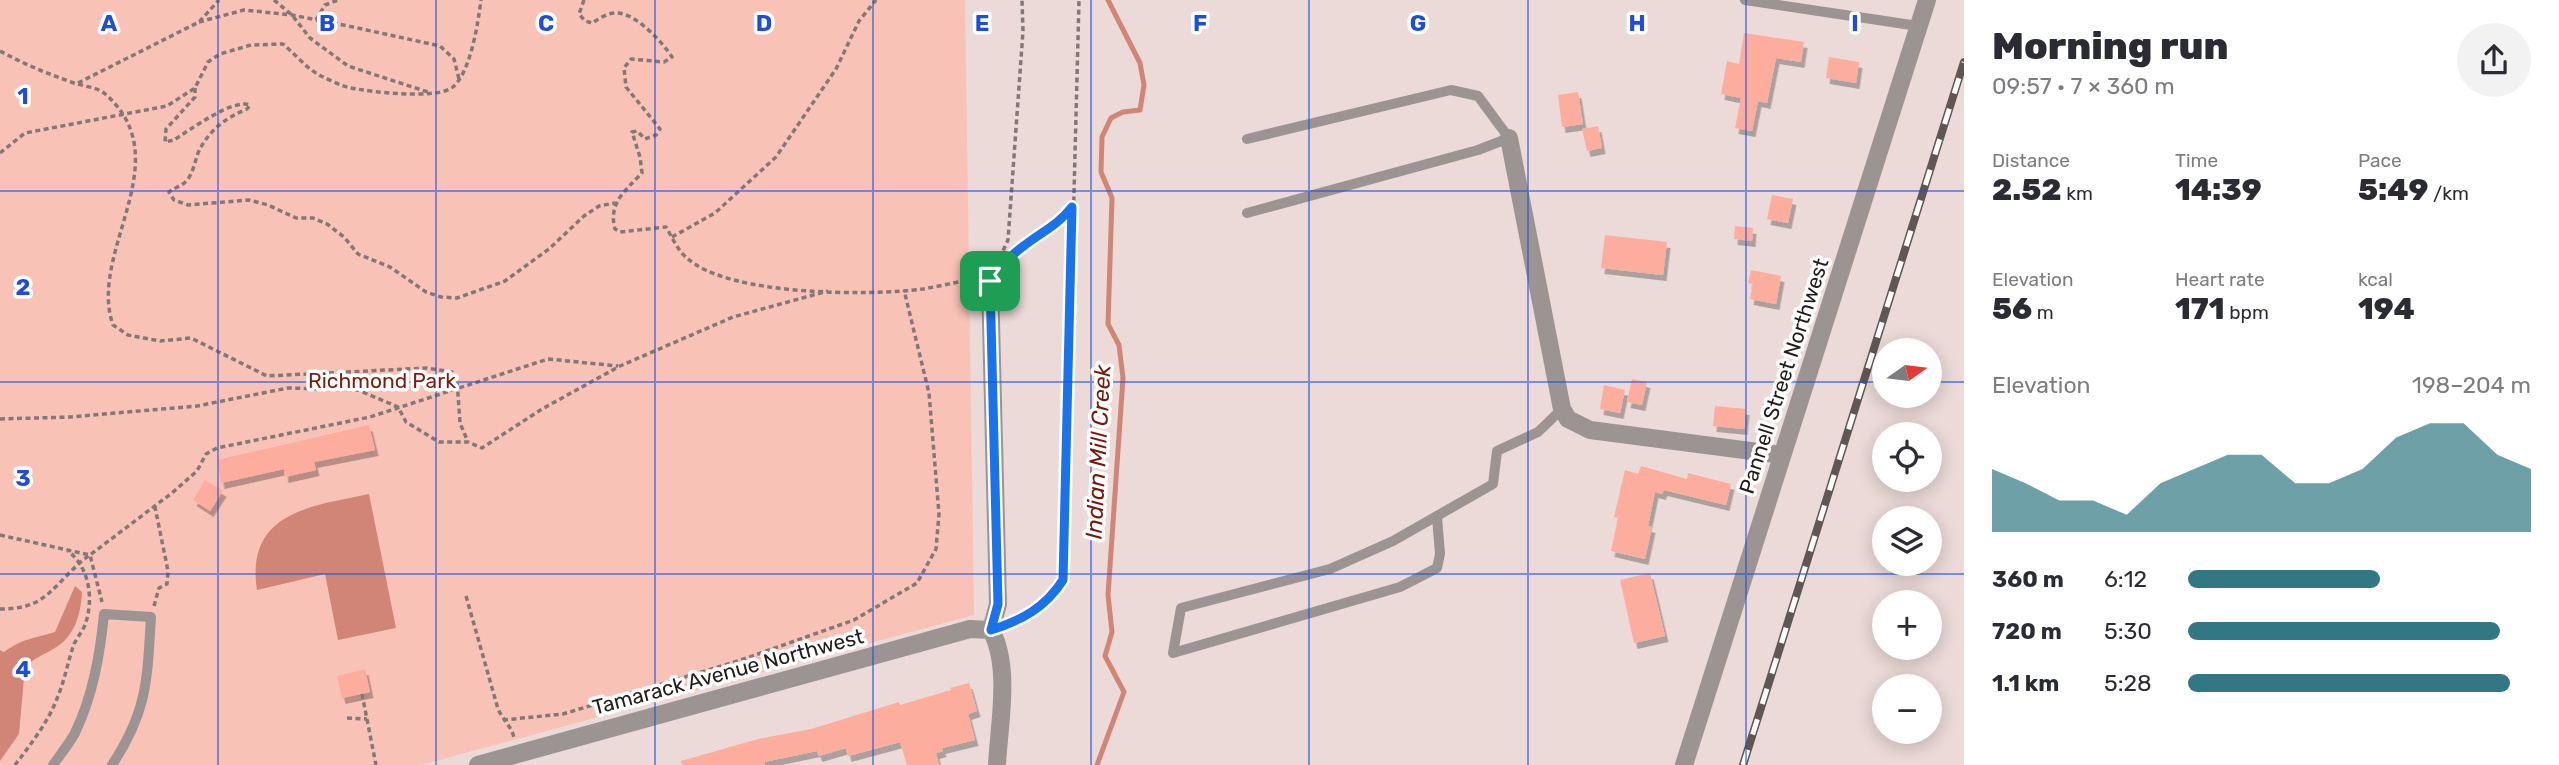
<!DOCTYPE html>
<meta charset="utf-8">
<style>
:root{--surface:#fff;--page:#f2f2f3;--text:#2b2b33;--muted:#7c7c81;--accent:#327884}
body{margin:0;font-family:Rubik,sans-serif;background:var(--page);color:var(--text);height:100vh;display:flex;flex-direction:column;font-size:26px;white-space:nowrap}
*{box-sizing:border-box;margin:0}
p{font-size:23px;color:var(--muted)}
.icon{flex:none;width:38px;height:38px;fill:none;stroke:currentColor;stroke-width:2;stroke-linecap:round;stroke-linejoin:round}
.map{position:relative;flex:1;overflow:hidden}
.details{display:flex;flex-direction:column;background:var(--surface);width:595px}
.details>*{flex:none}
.needle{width:46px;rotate:76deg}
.buttons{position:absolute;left:1872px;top:338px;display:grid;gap:14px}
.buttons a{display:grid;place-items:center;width:70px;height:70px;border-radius:50%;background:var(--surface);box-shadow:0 4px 18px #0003;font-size:35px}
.pin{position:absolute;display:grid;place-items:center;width:60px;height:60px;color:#fff;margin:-30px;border-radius:14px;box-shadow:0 4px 10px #0006}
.round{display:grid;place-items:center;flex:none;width:74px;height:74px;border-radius:37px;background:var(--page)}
.summary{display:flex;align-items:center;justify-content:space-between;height:119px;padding:0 28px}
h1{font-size:38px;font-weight:800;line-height:52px}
.metrics{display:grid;grid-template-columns:repeat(3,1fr);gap:10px;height:119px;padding:7px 28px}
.metrics div{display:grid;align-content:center}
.metrics b{font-size:30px;font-weight:800}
.metrics small{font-size:19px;font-weight:400}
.metrics p{font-size:19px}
.chart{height:196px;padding:14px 28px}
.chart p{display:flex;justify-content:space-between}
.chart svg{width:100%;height:126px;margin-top:7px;fill:var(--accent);opacity:.7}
ul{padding:0 28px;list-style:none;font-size:23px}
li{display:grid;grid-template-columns:112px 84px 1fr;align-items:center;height:52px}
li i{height:18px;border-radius:9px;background:var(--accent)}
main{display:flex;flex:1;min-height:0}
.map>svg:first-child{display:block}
.green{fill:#f9c2b7}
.water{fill:#d18577}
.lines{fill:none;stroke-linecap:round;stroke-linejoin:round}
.stream{stroke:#d18577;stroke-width:5}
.building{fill:#fdad9e;filter:url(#shadow)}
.path{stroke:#837876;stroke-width:3.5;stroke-dasharray:5 3.5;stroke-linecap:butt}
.lane{stroke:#9b9492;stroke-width:10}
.street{stroke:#9b9492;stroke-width:18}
.rail-casing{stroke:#605755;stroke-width:8}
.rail{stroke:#fff;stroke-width:5;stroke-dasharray:16;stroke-linecap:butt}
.route-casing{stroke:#fff;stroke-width:14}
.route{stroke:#1a73e8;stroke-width:9}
.grid{fill:none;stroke:#1d4ed8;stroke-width:2;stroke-opacity:0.55}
.labels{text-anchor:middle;stroke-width:7;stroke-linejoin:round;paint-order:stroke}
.street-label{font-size:21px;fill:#221c1b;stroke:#fff}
.park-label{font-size:21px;fill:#781e11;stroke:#fff}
.water-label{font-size:23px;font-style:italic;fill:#74190c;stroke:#fff}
.grid-label{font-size:23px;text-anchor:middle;font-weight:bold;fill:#1d4ed8;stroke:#fff;stroke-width:7;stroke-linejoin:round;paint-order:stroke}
</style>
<main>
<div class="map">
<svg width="1964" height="765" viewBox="0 0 1964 765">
<defs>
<filter id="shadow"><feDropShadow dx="3.5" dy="6" stdDeviation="0" flood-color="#0004"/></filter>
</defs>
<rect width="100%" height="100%" fill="#ebdad7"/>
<!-- green -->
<path class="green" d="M 0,0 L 965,0 L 974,615 L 421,765 L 0,765 Z"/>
<!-- water -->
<path class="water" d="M 369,494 L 396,628 L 338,640 L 325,574 L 257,590 C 245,512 312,506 369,494 Z
M 75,586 L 82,592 C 81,610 77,630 62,643 C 52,652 37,655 25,667 L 19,734 L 0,761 L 0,650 L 4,652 C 24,638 32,639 55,632 Z"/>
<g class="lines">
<!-- stream -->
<path class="stream" d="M 1097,765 L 1124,692 L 1105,656 L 1112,632 L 1108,595 L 1123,378 L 1119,345 L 1108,324 L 1112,198 L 1101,172 L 1102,137 L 1111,118 L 1123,112 L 1140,110 L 1144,85 L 1140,63 L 1108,0"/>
</g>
<!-- building -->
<path class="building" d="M 1744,33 L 1804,42 L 1801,62 L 1776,58 L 1767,103 L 1758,101 L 1752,131 L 1735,128 L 1741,98 L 1721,94 L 1727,61 L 1739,64 Z
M 1829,57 L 1859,62 L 1856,83 L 1826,78 Z
M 1578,92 L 1583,124 L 1562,127 L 1558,95 Z
M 1598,126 L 1602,148 L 1587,151 L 1582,129 Z
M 1772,195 L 1793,199 L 1788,223 L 1767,219 Z
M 1735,226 L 1753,228 L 1752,241 L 1734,239 Z
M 1605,235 L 1667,242 L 1663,275 L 1601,268 Z
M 1751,270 L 1781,276 L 1776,304 L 1750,299 L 1753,284 L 1748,283 Z
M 1632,379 L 1647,382 L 1642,405 L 1627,402 Z
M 1604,385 L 1625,390 L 1620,413 L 1600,409 Z
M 1715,406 L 1746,409 L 1744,429 L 1713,426 Z
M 369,425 L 375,450 L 314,462 L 316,470 L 285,477 L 284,469 L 221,483 L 217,460 Z
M 1641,466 L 1687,479 L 1688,473 L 1731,484 L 1726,505 L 1664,490 L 1662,494 L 1655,492 L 1648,526 L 1652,527 L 1645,559 L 1611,551 L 1618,518 L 1614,517 L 1625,470 L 1638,474 Z
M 205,480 L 223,491 L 210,511 L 193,500 Z
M 1650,573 L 1665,636 L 1634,643 L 1620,580 Z
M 365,669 L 370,692 L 342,698 L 337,676 Z
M 969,683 L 977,711 L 968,714 L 975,740 L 942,748 L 943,751 L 936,753 L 939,765 L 907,765 L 900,742 L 848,756 L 846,748 L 819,756 L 817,751 L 764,762 L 765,765 L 682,765 L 681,761 L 758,739 L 811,729 L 899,702 L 900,705 L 951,690 L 950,688 Z"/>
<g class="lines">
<!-- path -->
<path class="path" d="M 274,0 L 292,15 L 310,38 L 348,66 L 428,92
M 584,0 L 579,14 L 585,21 L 592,23 C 599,19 608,12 617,13 C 636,13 663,43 672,57 L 664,62 L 631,59 L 624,68 L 626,87 L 660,129 L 656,135 L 645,139 L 637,131 L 632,132 L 640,157 L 642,173 C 625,191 608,203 615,229 L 620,232 L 666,227 C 672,237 678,251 687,258 C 728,296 868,296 923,289 C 940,286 958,282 976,278
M 316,20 L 325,5 L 338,0
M 199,22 L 244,10 L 292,15 L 353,27 L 440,46 L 454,59 L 459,79
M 0,51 C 24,64 48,74 74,83 C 83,86 96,87 104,93 C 182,159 87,251 113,325 L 128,335 L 160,341 L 191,338 L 267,376 L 427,368 L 452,372 L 457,380 L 460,423 L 468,442
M 78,83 L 199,22 L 219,0
M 195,88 L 195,97 L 166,129 L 165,142 L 174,140 C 190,130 233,98 250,105 L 247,109 C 225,118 208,131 198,153 C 195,162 193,172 188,179 C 183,186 175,187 169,192 L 174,200 L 188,205 L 249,200 L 268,205 L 296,218 L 313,218 L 327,224 L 344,237 L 358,254 L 390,267 L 426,292 L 441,297 L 457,298 L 505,281 L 549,249 L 584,216 L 599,206 L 615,203
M 0,153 L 25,133 L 167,106 L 195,88 L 208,62 L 220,54 L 251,45 L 283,44 C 295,54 307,69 321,76 C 330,80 341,86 351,88 C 372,92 437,100 453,87 C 471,71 478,23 481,0
M 672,237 L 715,213 L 776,157 L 836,69 L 859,21 L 876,0
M 996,266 L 1008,240 L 1023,31 L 1022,0
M 1000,268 C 1019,243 1051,233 1071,208
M 0,419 L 70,417 L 197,406 L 288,388 L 358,390 L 398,407 L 406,422 L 439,442 L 468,442 L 482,448 L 542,409 L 620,366 L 733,317 L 828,291
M 0,535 L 90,555 L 172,493 L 197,471 L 206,454 L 217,448 L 370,417 L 548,359 L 618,366
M 466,596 L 498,709 C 503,720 512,727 514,738
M 154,606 L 159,588 L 167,584 L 168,571 L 155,507
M 0,609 C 11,609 23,608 34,603 C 53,595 71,567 90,555 L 102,602
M 1009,624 L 1038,610 L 1064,580 L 1079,0
M 362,694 L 376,765
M 347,718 L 367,719
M 503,720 L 563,714 L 741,660 L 854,620 L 917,583 L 936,549 L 939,514 L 929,393 L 904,290
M 15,765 C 31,744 49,721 58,696 C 65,679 68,661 74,644 C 77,638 82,632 85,625 C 94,600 90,568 68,551"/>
<!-- lane -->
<path class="lane" d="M 1745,0 L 1918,26
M 1247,213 L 1478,150 L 1509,138 L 1478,96 L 1451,90 L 1247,139
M 1437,517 L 1440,554 L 1437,568 L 1400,587 L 1173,653 L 1181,608 L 1330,569 L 1393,541 L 1493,484 L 1497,451 L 1538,432 L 1562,409
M 53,765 C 60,755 69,744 75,733 C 93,695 100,655 104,614 L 151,617 C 147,680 148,710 112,765"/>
<!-- street -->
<path class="street" d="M 1509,138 L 1562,409 L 1568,419 L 1590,430 L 1782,455
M 990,281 L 998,604 L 991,630 C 1011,667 999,724 997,765
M 478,765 L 970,629 L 991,630
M 1684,765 L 1927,0"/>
<defs>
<path id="rail" d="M 1743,765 L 1964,62"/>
</defs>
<!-- rail casing -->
<use href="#rail" class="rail-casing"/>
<!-- rail -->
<use href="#rail" class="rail"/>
</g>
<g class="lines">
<defs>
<path id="route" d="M 1072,207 L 1063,580 C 1045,608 1022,620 991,630 L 998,604 L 990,281 C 1000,267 1011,255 1025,245 C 1042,232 1059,224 1072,207 Z"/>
</defs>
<!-- route casing -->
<use href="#route" class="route-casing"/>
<!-- route -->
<use href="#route" class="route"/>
</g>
<!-- grid -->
<path class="grid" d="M 218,0 L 218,765M 436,0 L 436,765M 655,0 L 655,765M 873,0 L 873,765M 1091,0 L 1091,765M 1309,0 L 1309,765M 1528,0 L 1528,765M 1746,0 L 1746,765M 0,191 L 1964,191M 0,382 L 1885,382M 1930,382 L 1964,382M 0,574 L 1964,574"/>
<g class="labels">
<!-- street labels -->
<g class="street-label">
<text transform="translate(1784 376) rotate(-72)" y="7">Pannell Street Northwest</text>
<text transform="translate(728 672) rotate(-15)" y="7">Tamarack Avenue Northwest</text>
</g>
<!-- park labels -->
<g class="park-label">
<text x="382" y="388">Richmond Park</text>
</g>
<!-- water labels -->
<g class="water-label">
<text transform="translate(1098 452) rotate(-87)" y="8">Indian Mill Creek</text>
</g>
</g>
<g class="grid-label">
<text x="109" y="31">A</text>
<text x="327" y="31">B</text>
<text x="546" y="31">C</text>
<text x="764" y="31">D</text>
<text x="982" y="31">E</text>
<text x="1200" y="31">F</text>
<text x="1418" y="31">G</text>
<text x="1637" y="31">H</text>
<text x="1855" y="31">I</text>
<text x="23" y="104">1</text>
<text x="23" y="295">2</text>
<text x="23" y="486">3</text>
<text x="23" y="677">4</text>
</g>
</svg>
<div class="buttons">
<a><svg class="needle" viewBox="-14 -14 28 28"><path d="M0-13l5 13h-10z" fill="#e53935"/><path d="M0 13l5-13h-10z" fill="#7c7c81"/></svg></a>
<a><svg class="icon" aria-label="locate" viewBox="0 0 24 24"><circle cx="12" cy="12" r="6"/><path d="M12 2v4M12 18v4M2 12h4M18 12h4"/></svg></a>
<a><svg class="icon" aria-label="layers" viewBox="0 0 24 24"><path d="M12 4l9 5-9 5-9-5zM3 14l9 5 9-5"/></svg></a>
<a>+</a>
<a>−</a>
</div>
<div class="pin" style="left:990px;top:281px;background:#1e9e55"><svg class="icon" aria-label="arrive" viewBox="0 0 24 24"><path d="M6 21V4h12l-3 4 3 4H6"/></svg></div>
</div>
<section class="details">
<div class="summary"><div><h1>Morning run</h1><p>09:57 · 7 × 360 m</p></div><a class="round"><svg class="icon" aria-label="share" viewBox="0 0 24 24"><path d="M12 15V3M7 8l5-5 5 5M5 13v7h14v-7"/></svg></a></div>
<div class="metrics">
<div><p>Distance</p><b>2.52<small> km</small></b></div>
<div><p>Time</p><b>14:39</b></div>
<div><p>Pace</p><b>5:49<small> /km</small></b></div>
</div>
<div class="metrics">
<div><p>Elevation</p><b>56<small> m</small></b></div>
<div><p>Heart rate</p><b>171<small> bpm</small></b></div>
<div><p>kcal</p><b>194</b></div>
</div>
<div class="chart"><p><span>Elevation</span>198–204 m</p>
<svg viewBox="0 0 160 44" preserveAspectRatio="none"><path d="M0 44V22L10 27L20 33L30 33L40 38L50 27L60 22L70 17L80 17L90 27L100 27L110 22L120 11L130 6L140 6L150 17L160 22V44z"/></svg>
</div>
<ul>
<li><b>360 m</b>6:12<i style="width:56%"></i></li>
<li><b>720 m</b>5:30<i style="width:91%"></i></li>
<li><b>1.1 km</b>5:28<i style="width:94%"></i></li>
</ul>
</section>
</main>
